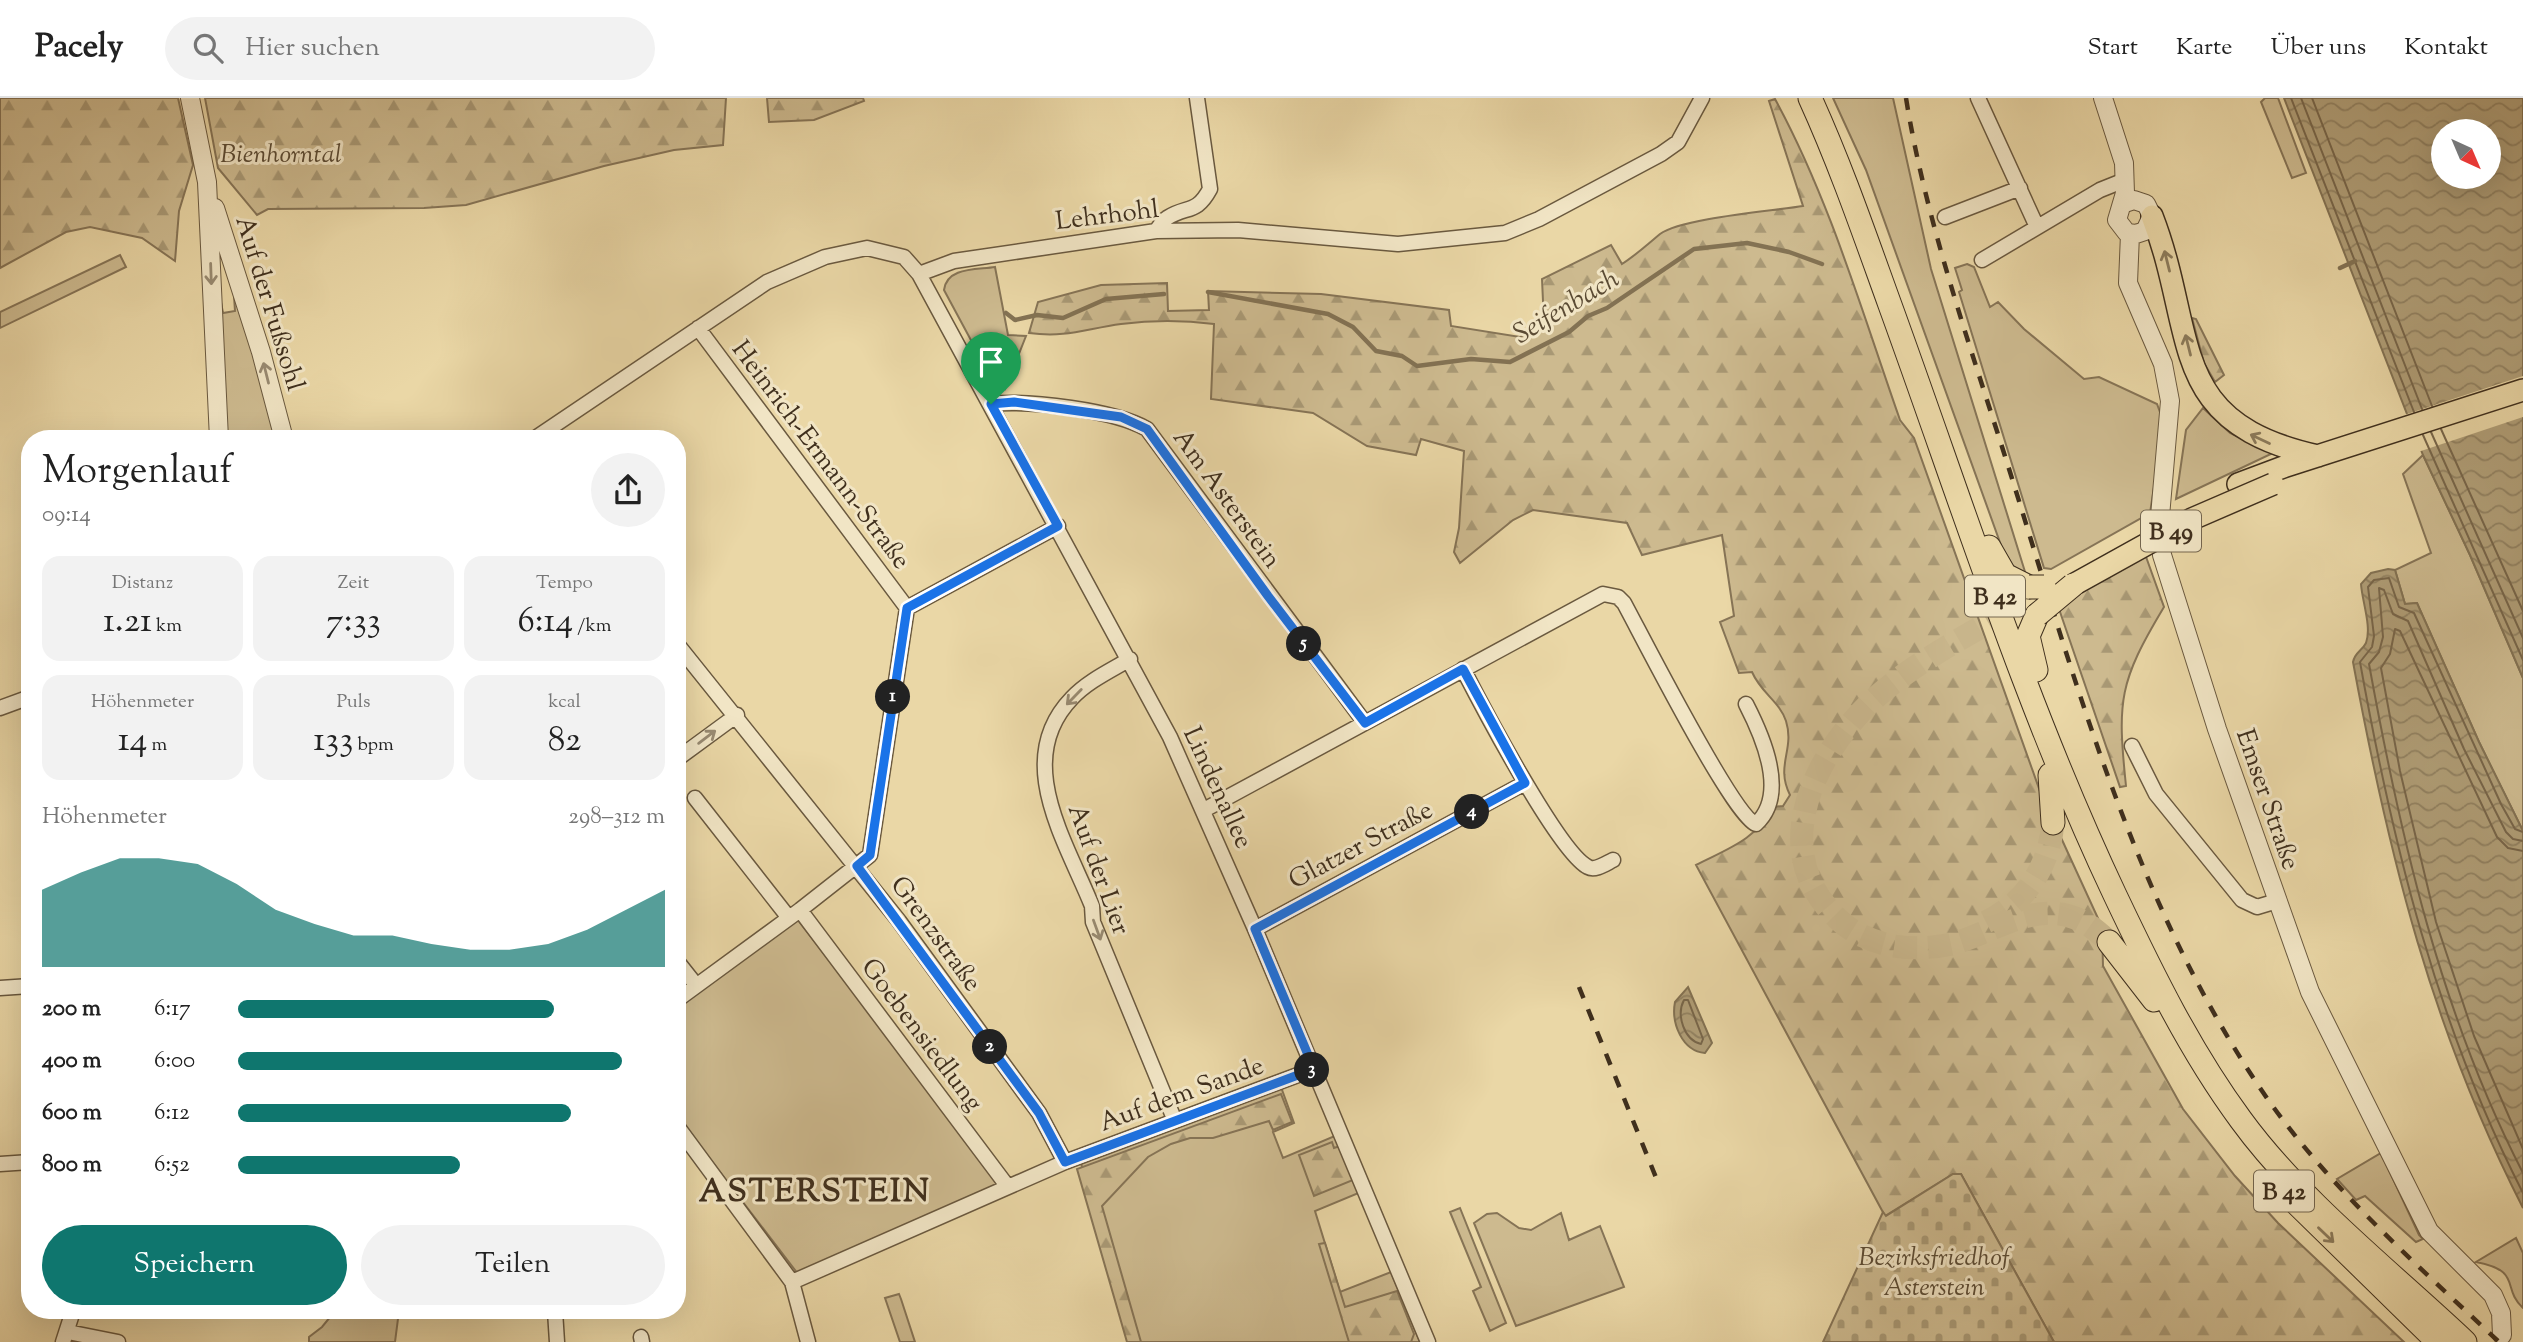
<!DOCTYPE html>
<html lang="de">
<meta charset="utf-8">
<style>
:root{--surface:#fff;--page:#f2f2f2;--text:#222;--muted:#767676;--line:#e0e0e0;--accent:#0f766e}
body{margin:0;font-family:"Sorts Mill Goudy",serif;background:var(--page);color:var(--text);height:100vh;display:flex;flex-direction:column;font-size:26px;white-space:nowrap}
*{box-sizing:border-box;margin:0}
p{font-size:23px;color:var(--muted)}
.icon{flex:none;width:38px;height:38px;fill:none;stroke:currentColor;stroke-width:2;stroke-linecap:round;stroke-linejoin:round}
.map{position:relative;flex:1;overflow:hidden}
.side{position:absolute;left:21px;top:332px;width:665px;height:889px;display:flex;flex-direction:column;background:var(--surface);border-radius:28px;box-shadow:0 7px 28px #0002}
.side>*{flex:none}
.needle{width:46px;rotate:136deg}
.fabs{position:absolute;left:2431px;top:21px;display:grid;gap:14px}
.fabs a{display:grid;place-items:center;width:70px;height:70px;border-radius:50%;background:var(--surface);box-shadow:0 7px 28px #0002;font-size:35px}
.pin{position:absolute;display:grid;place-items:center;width:60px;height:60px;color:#fff;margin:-72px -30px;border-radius:50% 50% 50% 0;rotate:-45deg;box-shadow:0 0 7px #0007}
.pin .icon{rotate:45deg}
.km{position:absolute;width:35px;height:35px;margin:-18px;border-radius:50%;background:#222;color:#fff;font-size:19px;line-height:35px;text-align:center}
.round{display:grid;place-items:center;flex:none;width:74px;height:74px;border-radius:37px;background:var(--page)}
.summary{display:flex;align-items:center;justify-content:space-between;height:119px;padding:0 21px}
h1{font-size:38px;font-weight:600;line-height:52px}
.figures{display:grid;grid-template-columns:repeat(3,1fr);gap:10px;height:119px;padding:7px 21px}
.figures div{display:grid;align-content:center;border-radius:18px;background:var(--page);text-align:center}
.figures b{font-size:35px;font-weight:600}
.figures small{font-size:19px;font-weight:400}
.figures p{font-size:19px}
.chart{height:196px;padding:14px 21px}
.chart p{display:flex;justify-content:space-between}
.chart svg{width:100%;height:126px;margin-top:7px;fill:var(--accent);opacity:.7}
.action{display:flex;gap:14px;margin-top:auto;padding:14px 21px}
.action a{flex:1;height:80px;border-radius:42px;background:var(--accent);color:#fff;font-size:28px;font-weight:600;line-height:80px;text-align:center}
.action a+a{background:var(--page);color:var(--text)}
ul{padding:0 21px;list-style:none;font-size:23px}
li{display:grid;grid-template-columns:112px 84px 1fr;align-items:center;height:52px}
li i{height:18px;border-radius:9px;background:var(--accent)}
header{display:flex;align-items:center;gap:42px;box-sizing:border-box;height:98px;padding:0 35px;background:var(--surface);border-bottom:2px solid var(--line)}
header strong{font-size:33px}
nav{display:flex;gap:38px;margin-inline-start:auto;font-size:24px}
.search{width:490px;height:63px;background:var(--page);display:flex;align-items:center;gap:18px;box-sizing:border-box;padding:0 24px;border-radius:38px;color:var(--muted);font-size:26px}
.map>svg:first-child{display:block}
.green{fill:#cdba8f;stroke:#867456;stroke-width:2}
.forest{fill:url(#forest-firs);stroke:#867456;stroke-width:2}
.cemetery{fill:url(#cemetery-stones);stroke:#867456;stroke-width:2}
.water{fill:url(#water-waves);stroke:#837253;stroke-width:2;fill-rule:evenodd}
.pier{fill:#ead7a6}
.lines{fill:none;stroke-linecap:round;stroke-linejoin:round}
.shore{stroke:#78664a;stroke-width:2}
.stream{stroke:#837253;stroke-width:4.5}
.trunk-tunnel{stroke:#c8b58b;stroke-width:23;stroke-dasharray:23 11;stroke-linecap:butt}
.minor-casing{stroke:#6a593f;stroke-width:17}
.tertiary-casing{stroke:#6a593f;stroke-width:20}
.primary-casing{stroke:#3f2f1d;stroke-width:24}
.trunk-casing{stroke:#3f2f1d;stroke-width:25}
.minor{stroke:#f1e5c5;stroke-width:14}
.tertiary{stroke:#f1e5c5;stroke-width:18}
.primary{stroke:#ead7a6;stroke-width:21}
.trunk{stroke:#ead7a6;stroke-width:23}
.rail{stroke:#3f2f1d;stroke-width:4.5;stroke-dasharray:12 12;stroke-linecap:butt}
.primary-bridge-casing{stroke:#3f2f1d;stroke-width:24;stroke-linecap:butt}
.trunk-bridge-casing{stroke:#3f2f1d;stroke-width:25;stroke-linecap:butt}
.primary-bridge{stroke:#ead7a6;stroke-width:21}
.trunk-bridge{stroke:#ead7a6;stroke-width:23}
.oneway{stroke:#8c7b5b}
.oneway2{stroke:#988a71}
.route-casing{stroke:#fff;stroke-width:14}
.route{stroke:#1a73e8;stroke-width:9}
.labels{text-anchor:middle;stroke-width:6;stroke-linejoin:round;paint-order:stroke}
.shield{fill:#f1e5c5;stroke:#74664f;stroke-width:2}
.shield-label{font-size:24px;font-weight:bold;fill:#3f2f1d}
.park-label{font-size:26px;font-style:italic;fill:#5b4b34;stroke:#f1e5c5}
.street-label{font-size:26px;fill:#3f2f1d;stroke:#f1e5c5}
.water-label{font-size:28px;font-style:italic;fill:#5b4b34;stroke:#f1e5c5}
.district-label{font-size:33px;font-weight:bold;letter-spacing:2px;fill:#3f2f1d;stroke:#f1e5c5}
</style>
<header>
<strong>Pacely</strong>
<div class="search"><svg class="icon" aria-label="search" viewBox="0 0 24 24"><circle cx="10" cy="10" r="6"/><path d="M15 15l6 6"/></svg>Hier suchen</div>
<nav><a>Start</a><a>Karte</a><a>Über uns</a><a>Kontakt</a></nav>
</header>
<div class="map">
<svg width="2523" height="1244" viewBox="0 0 2523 1244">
<defs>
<pattern id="forest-firs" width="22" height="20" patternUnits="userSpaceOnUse" patternTransform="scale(1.75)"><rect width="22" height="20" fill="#cdba8f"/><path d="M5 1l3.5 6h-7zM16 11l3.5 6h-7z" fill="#a89874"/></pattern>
<pattern id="cemetery-stones" width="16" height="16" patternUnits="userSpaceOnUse" patternTransform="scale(1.75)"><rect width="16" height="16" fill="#cdba8f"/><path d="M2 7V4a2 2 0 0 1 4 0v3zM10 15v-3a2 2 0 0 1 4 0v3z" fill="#a89874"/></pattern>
<pattern id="water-waves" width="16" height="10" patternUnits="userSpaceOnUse" patternTransform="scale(1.75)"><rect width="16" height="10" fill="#b09e77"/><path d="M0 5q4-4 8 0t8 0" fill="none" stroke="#918161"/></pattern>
</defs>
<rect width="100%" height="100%" fill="#ead7a6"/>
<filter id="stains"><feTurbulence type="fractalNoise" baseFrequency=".00286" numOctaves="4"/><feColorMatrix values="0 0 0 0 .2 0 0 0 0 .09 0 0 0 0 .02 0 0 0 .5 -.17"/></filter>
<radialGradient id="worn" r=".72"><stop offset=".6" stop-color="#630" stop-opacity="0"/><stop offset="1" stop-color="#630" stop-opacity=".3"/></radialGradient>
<!-- green -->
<path class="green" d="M 1833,0 L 1893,0 L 1931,171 L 2026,477 L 2013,468 L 2002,450 L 1866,72 Z
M 2265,0 L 2278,0 L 2306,75 L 2292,80 L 2261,4 Z
M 120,157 L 126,169 L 0,230 L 0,214 Z
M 1967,166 L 1974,169 L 1990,209 L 1998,204 L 2024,231 L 2084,281 L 2099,279 L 2157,306 L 2164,325 L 2150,415 L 2051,471 L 2044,470 L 1959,194 L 1962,192 L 1955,170 Z
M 995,169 L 1008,237 L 1026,238 L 1005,291 L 994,285 L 944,192 C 947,169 976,172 995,169 Z
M 234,198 L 238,199 L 278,341 L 225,341 L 220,199 L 223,215 L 235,213 Z
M 2203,310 L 2230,335 L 2273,355 L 2176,401 L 2186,332 Z
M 2423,357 L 2470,457 L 2523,580 L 2523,733 L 2479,644 L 2417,505 L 2405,506 L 2395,472 L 2431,455 L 2403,376 Z
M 797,821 L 1002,1086 L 798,1176 L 677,1018 L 677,910 Z
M 1281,989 L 1294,1025 L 1273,1034 L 1283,1060 L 1337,1037 L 1361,1094 L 1315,1113 L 1340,1194 L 1391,1174 L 1420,1244 L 1128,1244 L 1081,1065 Z
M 2381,1055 L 2419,1137 L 2423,1141 L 2416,1144 L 2365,1098 L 2356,1102 L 2337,1081 Z
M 1460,1110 L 1506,1225 L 1490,1233 L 1473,1193 L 1481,1189 L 1450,1114 Z
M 1497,1115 L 1519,1130 L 1531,1132 L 1561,1115 L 1569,1142 L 1600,1128 L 1624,1189 L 1516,1228 L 1474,1125 L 1487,1116 Z
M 2516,1140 L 2523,1155 L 2523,1210 C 2501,1190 2523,1173 2476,1164 Z
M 899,1196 L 901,1201 L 915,1244 L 900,1244 L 885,1200 Z
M 335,1213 L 399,1213 L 395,1244 L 309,1244 L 309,1239 L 322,1229 Z"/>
<!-- forest -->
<path class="forest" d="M 0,0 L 178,0 L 193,67 L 179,113 L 175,163 L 142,140 L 90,129 L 66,134 L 0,170 Z
M 205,0 L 726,0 L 723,47 L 674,52 L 604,68 L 466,107 L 424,110 L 268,111 L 257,117 L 218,70 Z
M 767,0 L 863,0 L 864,3 L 814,22 L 769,24 Z
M 1775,1 C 1830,102 1862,214 1900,322 L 1914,340 L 2041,696 L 2102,829 L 2103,868 L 2183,1011 L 2235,1078 L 2278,1125 L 2404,1244 L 2054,1244 L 1961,1076 L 1953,1076 L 1885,1118 L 1696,767 C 1725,752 1759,741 1771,709 L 1783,708 L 1790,697 C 1775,667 1795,652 1786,623 C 1780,604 1761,595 1752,574 L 1739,575 L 1720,524 L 1734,518 L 1722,437 L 1642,457 L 1627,425 L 1533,412 L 1513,422 L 1460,465 L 1454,454 L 1459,430 L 1464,353 L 1421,341 L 1416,357 L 1367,348 L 1313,315 L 1211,301 L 1214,226 C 1182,222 1153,222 1121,226 C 1085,231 1066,240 1029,235 L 1038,204 L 1101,187 L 1167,185 L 1168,213 L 1209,212 L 1208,193 L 1321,196 L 1449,212 L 1451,228 L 1520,239 L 1544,225 L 1542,181 L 1611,147 L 1622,166 C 1636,157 1648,146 1660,136 C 1682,120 1773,113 1803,108 L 1769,3 Z
M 2192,220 L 2196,221 L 2224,277 L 2215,284 L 2204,265 Z
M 2145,456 L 2164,509 C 2119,584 2117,602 2126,688 L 2120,689 L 2058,508 Z
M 1281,996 L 1292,1024 L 1273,1032 L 1269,1023 L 1213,1040 L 1190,1040 L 1171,1046 L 1148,1059 L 1102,1108 L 1141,1244 L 1127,1244 L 1077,1071 Z
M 1332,1044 L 1334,1050 L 1340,1048 L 1353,1082 L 1314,1098 L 1299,1057 Z
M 1325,1145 L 1345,1209 L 1397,1193 L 1414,1236 L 1411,1244 L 1349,1244 L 1319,1146 Z"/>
<!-- cemetery -->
<path class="cemetery" d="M 1953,1076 L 1961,1076 L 2054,1244 L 1823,1244 L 1883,1114 L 1886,1118 Z"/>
<!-- water -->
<path class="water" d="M 2284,0 L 2523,0 L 2523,580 L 2470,457 L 2423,357 ZM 2443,33 L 2488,33 L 2488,79 L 2443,79 Z
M 2388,471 L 2395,472 L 2405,506 L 2417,505 L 2479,644 L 2523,733 L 2523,1110 C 2432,932 2389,759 2353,564 C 2355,554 2362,553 2366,545 C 2372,529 2362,503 2361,486 L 2371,475 Z
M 1688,889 L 1712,945 L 1705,955 C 1682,953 1671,925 1675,904 Z"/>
<!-- pier -->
<path class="pier" d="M 2523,278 L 2523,319 L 2418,354 L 2404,317 Z"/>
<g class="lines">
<!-- shore -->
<path class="shore" d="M 2291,0 L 2414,314
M 2301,0 L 2422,311
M 2312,0 L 2432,308
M 2441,331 L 2523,513
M 2431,334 L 2523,540
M 2423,337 L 2523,562
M 2523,734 L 2515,731 L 2501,706 L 2414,515 L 2399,509 L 2389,480 L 2374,482 L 2368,489 L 2374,538 L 2372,549 L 2360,564 C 2393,748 2437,927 2523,1095
M 2523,743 L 2513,741 L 2506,734 L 2464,651 L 2408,523 L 2393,516 L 2384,492 L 2379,490 L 2383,539 L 2379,554 L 2369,566 C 2401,742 2441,916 2523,1075
M 2523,753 L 2508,750 L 2497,739 L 2400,533 L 2395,531 L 2390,556 L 2381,570 L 2400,673 L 2436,824 L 2474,938 L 2523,1051
M 1688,902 L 1703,941 L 1701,946 C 1684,942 1676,917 1684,902 Z"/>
<!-- stream -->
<path class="stream" d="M 2340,170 L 2355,163
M 1208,194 L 1328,216 L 1353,229 L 1376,253 L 1402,258 L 1417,268 L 1471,261 L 1510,264 L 1569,234 L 1588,218 L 1607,210 L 1694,151 L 1747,145 L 1789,154 L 1822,166
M 1006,215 L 1015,222 L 1037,217 L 1063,220 L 1106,201 L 1164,196"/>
<!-- trunk-tunnel -->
<path class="trunk-tunnel" d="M 2008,513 C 1962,541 1911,566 1871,604 C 1812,660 1767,755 1838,821 C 1853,836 1874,844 1894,848 C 1914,851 1933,850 1952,846 C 1989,836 2030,806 2069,818 C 2085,822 2097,833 2109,844
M 1986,824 C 2026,804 2049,769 2053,725"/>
<defs>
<path id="minor" d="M 1978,0 L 2037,129
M 1945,119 L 2020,90
M 1156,133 C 1159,129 1163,122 1167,120 C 1187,107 1196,117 1210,91 L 1197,0
M 1982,162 L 2100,92 L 2125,82
M 919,176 L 954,163 L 1156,133 L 1238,132 L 1398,146 L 1505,135 L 1539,121 L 1661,56 L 1678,44 L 1702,0
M 698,230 L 907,510
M 991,306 C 1029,302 1114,312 1147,331 L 1365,625
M 534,341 L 767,184 L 825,159 L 867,150 L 904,159 L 919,176 L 1170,639 L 1255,831 L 1428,1244
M 677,546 L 899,823 L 1039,1015 L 1065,1064
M 1130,561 C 1110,573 1088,583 1072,600 C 1012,662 1066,743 1092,808 L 1093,824 L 1175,1023
M 1463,571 C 1481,606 1559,755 1588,769 C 1595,773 1605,766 1613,762
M 0,610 L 30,599
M 2132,648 L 2156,696 L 2242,802 L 2257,809 L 2277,803
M 677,661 L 737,617
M 695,700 L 789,820
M 1204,712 L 1603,496 L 1618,499 L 1624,505 C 1642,538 1733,718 1756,726 C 1789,696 1762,637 1746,606
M 800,812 L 1008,1089
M 1255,831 L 1525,685
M 677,863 L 696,887
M 0,890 L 30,888
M 677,902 L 800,812 L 870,757 L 907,510 L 1058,428
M 677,1028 L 792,1184 L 808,1244
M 0,1066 L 30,1064
M 792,1184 L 1065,1064 L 1314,971
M 555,1213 L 557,1244
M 68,1234 L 118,1244
M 641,1239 L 642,1244
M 63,1244 L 73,1213"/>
<path id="tertiary" d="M 190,0 L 207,84 L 219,341
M 2103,0 L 2124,65 L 2125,95 L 2117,122 L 2127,135 L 2136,136 L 2145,133 L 2152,118 L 2146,106 L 2134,102 L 2122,106
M 215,110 L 261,254 L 284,341
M 2130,136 L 2128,185 L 2163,266 L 2170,303 L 2159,430 L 2162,457 L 2217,631 L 2310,894 L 2429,1133 L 2493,1197 L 2501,1215 L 2502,1237"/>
<path id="primary" d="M 2152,118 C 2198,237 2164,324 2318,358
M 2238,386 L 2286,368 L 2523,292"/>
<path id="trunk" d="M 1810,0 C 1841,68 1865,138 1890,207 C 1962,405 2025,607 2115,797 C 2152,875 2190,953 2241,1022 C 2300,1103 2392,1175 2465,1244
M 1989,449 L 2005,477 L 2029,489
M 2036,572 L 2028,538 L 2037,517
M 2050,677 L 2053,725
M 2109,844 L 2154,902
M 2288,1097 L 2438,1244"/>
</defs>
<!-- minor casing -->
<use href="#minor" class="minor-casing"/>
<!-- tertiary casing -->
<use href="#tertiary" class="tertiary-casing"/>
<!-- primary casing -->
<use href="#primary" class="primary-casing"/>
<!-- trunk casing -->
<use href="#trunk" class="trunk-casing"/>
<!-- minor -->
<use href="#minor" class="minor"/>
<!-- tertiary -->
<use href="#tertiary" class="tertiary"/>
<!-- primary -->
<use href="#primary" class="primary"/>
<!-- trunk -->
<use href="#trunk" class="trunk"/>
<!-- rail -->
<path class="rail" d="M 1906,0 C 1926,125 1972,253 2010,374 C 2075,582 2133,797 2254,981 C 2320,1082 2412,1162 2499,1244
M 1579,889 L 1657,1082"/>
<defs>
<path id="primary-bridge" d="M 2073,487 L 2192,421 L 2273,386"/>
<path id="trunk-bridge" d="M 2029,489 L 2044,489
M 2037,517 L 2073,487"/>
</defs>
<!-- primary-bridge casing -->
<use href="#primary-bridge" class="primary-bridge-casing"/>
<!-- trunk-bridge casing -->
<use href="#trunk-bridge" class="trunk-bridge-casing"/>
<!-- primary-bridge -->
<use href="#primary-bridge" class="primary-bridge"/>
<!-- trunk-bridge -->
<use href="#trunk-bridge" class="trunk-bridge"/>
</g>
<!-- one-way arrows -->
<defs><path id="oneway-shaft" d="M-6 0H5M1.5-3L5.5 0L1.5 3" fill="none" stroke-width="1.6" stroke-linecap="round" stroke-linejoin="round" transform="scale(1.75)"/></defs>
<g class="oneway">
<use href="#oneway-shaft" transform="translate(2167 163) rotate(-104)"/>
<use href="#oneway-shaft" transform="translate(2188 247) rotate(-104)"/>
<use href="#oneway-shaft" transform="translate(2260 341) rotate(-155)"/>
<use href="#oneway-shaft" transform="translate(2326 1137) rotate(44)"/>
</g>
<g class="oneway2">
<use href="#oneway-shaft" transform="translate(211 176) rotate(88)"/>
<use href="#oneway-shaft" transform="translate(266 275) rotate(-104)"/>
<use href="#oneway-shaft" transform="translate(1074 599) rotate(134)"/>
<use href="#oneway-shaft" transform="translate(707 639) rotate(-37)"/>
<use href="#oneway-shaft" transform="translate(1097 832) rotate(70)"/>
</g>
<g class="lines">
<defs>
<path id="route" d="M 1014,304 L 1121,319 L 1147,331 L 1268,498 L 1365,625 L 1463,571 L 1525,685 L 1255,831 L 1314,971 L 1065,1064 L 1039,1015 L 857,768 L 870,757 L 907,510 L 1058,428 L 991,306 Z"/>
</defs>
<!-- route casing -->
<use href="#route" class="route-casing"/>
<!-- route -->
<use href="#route" class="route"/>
</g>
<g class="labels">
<!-- shield labels -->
<g class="shield">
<rect x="2141" y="412.5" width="60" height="41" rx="5"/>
<rect x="1965" y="477.5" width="60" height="41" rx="5"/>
<rect x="2254" y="1072.5" width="60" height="41" rx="5"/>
</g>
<g class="shield-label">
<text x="2171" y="441">B 49</text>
<text x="1995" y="506">B 42</text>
<text x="2284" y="1101">B 42</text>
</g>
<!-- park labels -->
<g class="park-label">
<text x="281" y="64">Bienhorntal</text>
<text x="1934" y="1167">Bezirksfriedhof<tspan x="1934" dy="30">Asterstein</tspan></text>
</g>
<!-- street labels -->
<g class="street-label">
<text transform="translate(1107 116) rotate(-7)" y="9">Lehrhohl</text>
<text transform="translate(271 205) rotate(73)" y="9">Auf der Fußsohl</text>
<text transform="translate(822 356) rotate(53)" y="9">Heinrich-Ermann-Straße</text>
<text transform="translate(1228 400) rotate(54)" y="9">Am Asterstein</text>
<text transform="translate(1219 689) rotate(65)" y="9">Lindenallee</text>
<text transform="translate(2269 701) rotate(71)" y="9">Emser Straße</text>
<text transform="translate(1360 746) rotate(-28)" y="9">Glatzer Straße</text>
<text transform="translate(1100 771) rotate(70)" y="9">Auf der Lier</text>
<text transform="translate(937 835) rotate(54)" y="9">Grenzstraße</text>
<text transform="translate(923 936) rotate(53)" y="9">Goebensiedlung</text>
<text transform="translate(1181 995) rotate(-20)" y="9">Auf dem Sande</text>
</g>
<!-- water labels -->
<g class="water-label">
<text transform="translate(1565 207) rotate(-31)" y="10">Seifenbach</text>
</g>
<!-- district labels -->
<g class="district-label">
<text x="815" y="1103">ASTERSTEIN</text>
</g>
</g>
<rect width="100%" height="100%" filter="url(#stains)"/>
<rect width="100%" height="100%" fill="url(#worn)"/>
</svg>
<div class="fabs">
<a><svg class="needle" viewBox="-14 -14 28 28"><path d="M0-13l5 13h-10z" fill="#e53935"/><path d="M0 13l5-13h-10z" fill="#767676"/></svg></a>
</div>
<div class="pin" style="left:991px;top:306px;background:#1e9e55"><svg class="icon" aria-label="arrive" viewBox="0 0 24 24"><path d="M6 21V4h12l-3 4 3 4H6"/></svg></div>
<b class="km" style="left:893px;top:599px">1</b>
<b class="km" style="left:990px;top:949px">2</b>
<b class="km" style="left:1312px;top:972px">3</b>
<b class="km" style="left:1472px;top:714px">4</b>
<b class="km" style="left:1304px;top:546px">5</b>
<section class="side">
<div class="summary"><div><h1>Morgenlauf</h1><p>09:14</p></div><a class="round"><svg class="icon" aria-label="share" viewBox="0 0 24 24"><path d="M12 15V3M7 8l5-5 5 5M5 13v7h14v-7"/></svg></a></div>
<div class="figures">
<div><p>Distanz</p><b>1.21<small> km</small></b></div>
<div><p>Zeit</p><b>7:33</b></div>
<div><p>Tempo</p><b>6:14<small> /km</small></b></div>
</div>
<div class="figures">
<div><p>Höhenmeter</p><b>14<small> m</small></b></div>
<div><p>Puls</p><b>133<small> bpm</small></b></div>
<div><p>kcal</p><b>82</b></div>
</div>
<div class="chart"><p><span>Höhenmeter</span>298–312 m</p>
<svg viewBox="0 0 160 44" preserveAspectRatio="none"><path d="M0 44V17L10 11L20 6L30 6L40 8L50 15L60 24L70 29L80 33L90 33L100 36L110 38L120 38L130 36L140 31L150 24L160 17V44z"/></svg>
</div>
<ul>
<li><b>200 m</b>6:17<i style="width:74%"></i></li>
<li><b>400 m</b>6:00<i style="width:90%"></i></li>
<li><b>600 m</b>6:12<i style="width:78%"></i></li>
<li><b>800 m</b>6:52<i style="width:52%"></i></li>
</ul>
<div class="action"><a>Speichern</a><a>Teilen</a></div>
</section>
</div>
